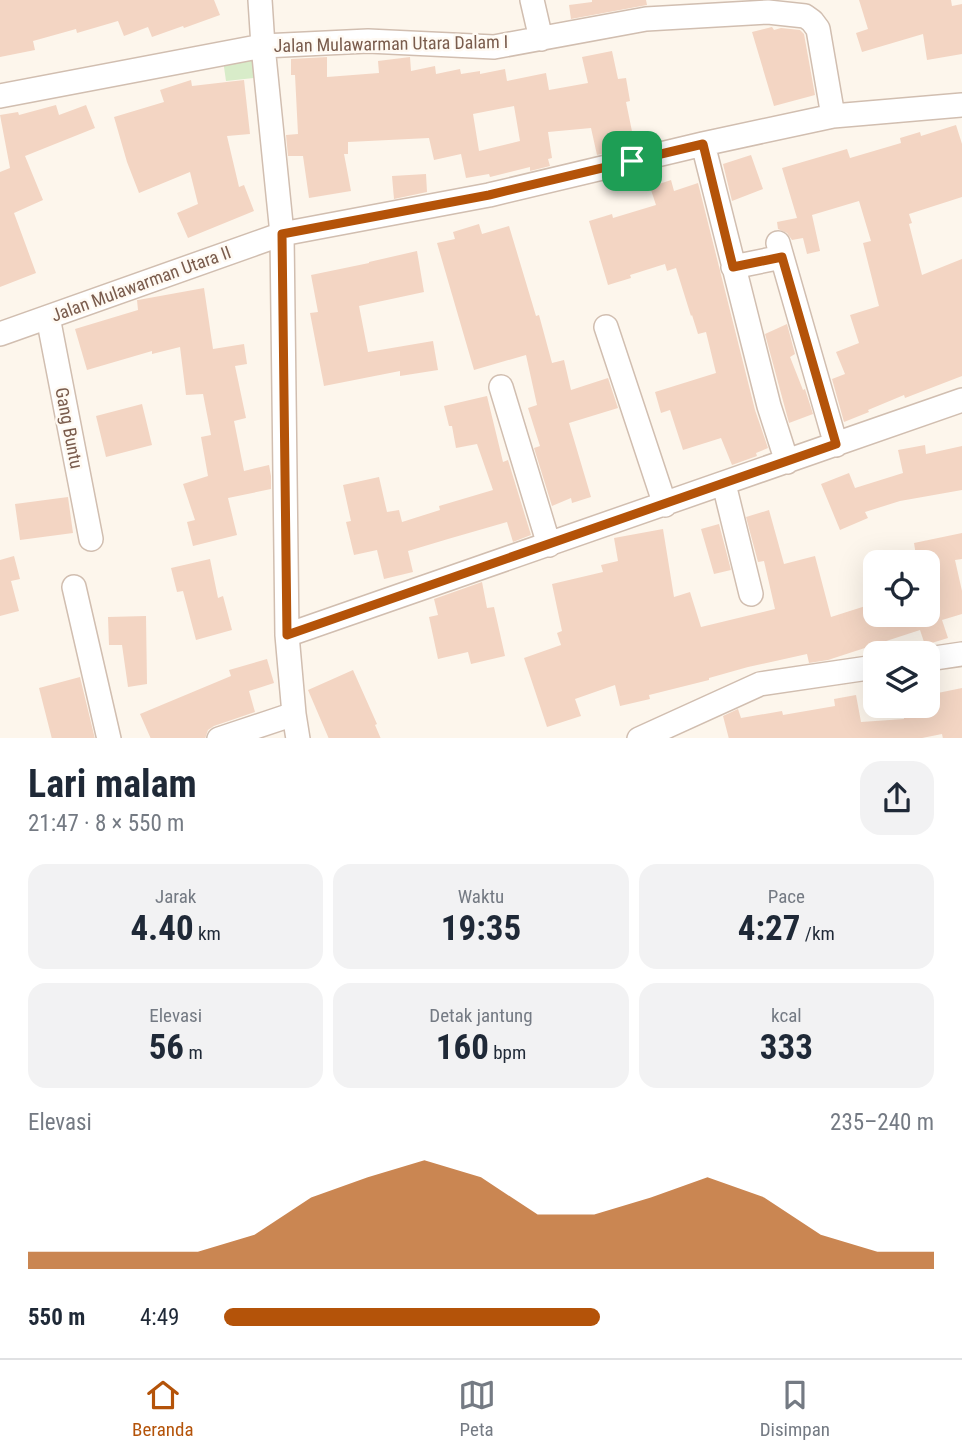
<!DOCTYPE html>
<html lang="id">
<meta charset="utf-8">
<style>
:root{--surface:#fff;--page:#f2f2f3;--text:#1f2937;--muted:#747a83;--line:#e0e1e3;--accent:#b45309}
body{margin:0;font-family:"Roboto Condensed",sans-serif;background:var(--page);color:var(--text);height:100vh;display:flex;flex-direction:column;font-size:26px;white-space:nowrap}
*{box-sizing:border-box;margin:0}
p{font-size:23px;color:var(--muted)}
.icon{flex:none;width:38px;height:38px;fill:none;stroke:currentColor;stroke-width:2;stroke-linecap:round;stroke-linejoin:round}
.map{position:relative;height:738px;overflow:hidden}
.panel{display:flex;flex-direction:column;background:var(--surface);flex:1}
.panel>*{flex:none}
.fabs{position:absolute;left:863px;top:550px;display:grid;gap:14px}
.fabs a{display:grid;place-items:center;width:77px;height:77px;border-radius:14px;background:var(--surface);box-shadow:0 7px 28px #0002;font-size:35px}
.pin{position:absolute;display:grid;place-items:center;width:60px;height:60px;color:#fff;margin:-30px;border-radius:14px;box-shadow:0 4px 10px #0006}
.round{display:grid;place-items:center;flex:none;width:74px;height:74px;border-radius:21px;background:var(--page)}
.head{display:flex;align-items:center;justify-content:space-between;height:119px;padding:0 28px}
h1{font-size:38px;font-weight:700;line-height:52px}
.figures{display:grid;grid-template-columns:repeat(3,1fr);gap:10px;height:119px;padding:7px 28px}
.figures div{display:grid;align-content:center;border-radius:18px;background:var(--page);text-align:center}
.figures b{font-size:35px;font-weight:700}
.figures small{font-size:19px;font-weight:400}
.figures p{font-size:19px}
.chart{height:196px;padding:14px 28px}
.chart p{display:flex;justify-content:space-between}
.chart svg{width:100%;height:126px;margin-top:7px;fill:var(--accent);opacity:.7}
ul{padding:0 28px;list-style:none;font-size:23px}
li{display:grid;grid-template-columns:112px 84px 1fr;align-items:center;height:52px}
li i{height:18px;border-radius:9px;background:var(--accent)}
.dock{display:flex;justify-content:space-around;align-items:center;height:98px;border-top:2px solid var(--line);background:var(--surface);font-size:19px;color:var(--muted)}
.dock a{display:grid;justify-items:center;gap:4px}
.dock .active{color:var(--accent)}
.map>svg:first-child{display:block}
.green{fill:#d8ecc9}
.building{fill:#f3d5c3;fill-rule:evenodd}
.lines{fill:none;stroke-linecap:round;stroke-linejoin:round}
.street-casing{stroke:#d1beb0;stroke-width:26}
.street{stroke:#fff;stroke-width:23}
.route-casing{stroke:#fff;stroke-width:14}
.route{stroke:#b45309;stroke-width:9}
.labels{text-anchor:middle;stroke-width:5;stroke-linejoin:round;paint-order:stroke}
.street-label{font-size:18px;fill:#7a5c4d;stroke:#fffaf3}
</style>
<div class="map">
<svg width="962" height="739" viewBox="0 0 962 739">
<rect width="100%" height="100%" fill="#fdf6ec"/>
<!-- green -->
<path class="green" d="M 268,55 L 271,76 L 226,81 L 223,60 Z"/>
<!-- building -->
<path class="building" d="M 0,0 L 214,0 L 220,15 L 184,28 L 183,26 L 152,37 L 148,27 L 124,36 L 118,21 L 77,33 L 76,29 L 33,41 L 35,50 L 0,57 Z
M 592,0 L 646,0 L 647,5 L 571,19 L 569,5 L 592,2 Z
M 859,0 L 951,0 L 952,6 L 962,4 L 962,54 L 927,60 L 923,34 L 862,52 L 856,33 L 868,29 Z
M 772,27 L 774,30 L 781,28 L 800,30 L 804,34 L 815,95 L 774,106 L 752,32 Z
M 612,51 L 618,79 L 626,78 L 630,101 L 626,102 L 635,146 L 597,155 L 591,128 L 548,132 L 552,158 L 548,159 L 550,166 L 530,171 L 530,167 L 490,177 L 489,174 L 466,178 L 461,154 L 434,160 L 429,138 L 348,142 L 348,154 L 344,154 L 351,191 L 309,198 L 303,156 L 288,156 L 286,135 L 298,134 L 295,75 L 291,75 L 291,59 L 327,57 L 327,77 L 379,73 L 378,61 L 410,57 L 411,71 L 435,66 L 436,74 L 460,69 L 461,74 L 480,71 L 480,74 L 505,69 L 507,81 L 546,73 L 549,90 L 588,83 L 582,57 ZM 514,106 L 520,141 L 479,151 L 473,114 Z
M 191,80 L 192,86 L 244,80 L 250,134 L 227,136 L 239,187 L 244,185 L 254,211 L 188,238 L 177,213 L 198,204 L 190,172 L 139,193 L 127,162 L 114,117 L 164,102 L 160,90 Z
M 56,105 L 59,115 L 86,105 L 95,128 L 25,156 L 43,200 L 14,213 L 36,273 L 0,287 L 0,172 L 10,168 L 0,115 L 18,112 L 19,115 Z
M 956,125 L 962,144 L 962,197 L 909,214 L 912,223 L 909,224 L 922,275 L 962,259 L 962,376 L 905,398 L 904,395 L 868,410 L 869,412 L 844,422 L 832,379 L 845,374 L 836,352 L 859,343 L 850,315 L 879,306 L 863,243 L 871,241 L 859,201 L 812,215 L 820,251 L 807,254 L 803,238 L 792,240 L 787,233 L 778,229 L 777,222 L 797,218 L 782,168 L 847,149 L 850,158 L 901,143 L 900,138 L 920,132 L 921,136 Z
M 751,155 L 763,189 L 732,201 L 723,164 Z
M 426,174 L 427,192 L 394,199 L 392,176 Z
M 671,180 L 674,191 L 698,183 L 755,410 L 768,448 L 756,453 L 757,456 L 732,465 L 721,438 L 683,450 L 670,410 L 661,413 L 655,392 L 716,373 L 706,332 L 698,334 L 692,315 L 691,316 L 676,268 L 667,271 L 665,264 L 630,275 L 631,278 L 608,285 L 589,221 L 612,214 L 613,218 L 656,205 L 650,187 Z
M 479,224 L 482,234 L 509,226 L 536,316 L 539,315 L 552,363 L 564,360 L 571,390 L 608,378 L 618,408 L 569,423 L 591,497 L 572,503 L 571,498 L 552,506 L 534,448 L 540,446 L 528,408 L 537,405 L 526,355 L 474,370 L 437,243 L 455,239 L 453,232 Z
M 417,251 L 424,292 L 359,306 L 368,352 L 433,341 L 438,370 L 400,376 L 400,371 L 324,386 L 310,313 L 318,312 L 311,275 L 369,263 L 369,262 Z
M 204,288 L 213,349 L 244,344 L 247,364 L 235,366 L 246,418 L 234,421 L 244,471 L 269,465 L 271,476 L 271,489 L 228,498 L 237,535 L 193,546 L 187,522 L 195,520 L 183,484 L 208,476 L 201,437 L 211,435 L 203,394 L 186,395 L 180,347 L 152,354 L 152,351 L 87,370 L 75,329 L 138,310 L 137,300 L 138,300 Z
M 787,324 L 795,354 L 790,357 L 803,390 L 805,389 L 813,414 L 789,423 L 765,334 Z
M 487,396 L 503,462 L 508,460 L 531,535 L 513,542 L 507,522 L 448,539 L 408,551 L 413,572 L 384,579 L 377,550 L 354,555 L 346,522 L 351,521 L 343,485 L 379,477 L 387,512 L 399,510 L 402,522 L 440,510 L 439,506 L 493,490 L 477,444 L 456,448 L 452,426 L 449,426 L 444,406 Z
M 142,404 L 152,445 L 106,457 L 96,416 Z
M 925,445 L 926,454 L 962,446 L 962,490 L 900,501 L 865,512 L 868,518 L 840,530 L 821,484 L 849,473 L 855,488 L 903,473 L 898,450 Z
M 68,497 L 73,533 L 20,540 L 15,504 Z
M 769,510 L 784,564 L 815,556 L 831,617 L 875,603 L 875,614 L 879,614 L 882,624 L 914,614 L 928,614 L 928,562 L 917,562 L 914,543 L 962,533 L 962,559 L 955,560 L 962,591 L 962,614 L 942,620 L 948,638 L 925,645 L 920,630 L 828,660 L 809,663 L 807,654 L 748,667 L 709,678 L 709,680 L 649,695 L 650,699 L 620,706 L 615,685 L 575,699 L 581,716 L 547,727 L 524,658 L 561,645 L 557,633 L 562,631 L 552,584 L 603,572 L 601,565 L 618,561 L 614,538 L 663,529 L 674,597 L 690,592 L 701,627 L 775,609 L 764,561 L 758,562 L 746,517 Z
M 719,524 L 731,570 L 714,574 L 701,529 Z
M 14,556 L 20,579 L 11,581 L 19,611 L 0,616 L 0,560 Z
M 210,559 L 218,598 L 223,596 L 232,630 L 196,640 L 183,591 L 177,592 L 171,568 Z
M 482,582 L 487,608 L 494,607 L 505,656 L 471,664 L 468,652 L 438,659 L 429,617 L 438,615 L 434,599 Z
M 146,616 L 147,684 L 128,687 L 122,645 L 109,645 L 108,617 Z
M 267,659 L 274,683 L 249,691 L 255,712 L 214,726 L 208,730 L 205,739 L 151,739 L 140,714 L 231,676 L 229,670 Z
M 353,670 L 377,724 L 375,725 L 381,739 L 329,739 L 308,690 Z
M 80,677 L 95,739 L 52,739 L 39,688 Z
M 962,688 L 962,739 L 943,739 L 942,734 L 917,739 L 729,739 L 723,716 L 738,709 L 741,718 L 782,711 L 783,715 L 835,706 L 834,699 L 856,695 L 861,722 L 904,719 L 902,705 L 928,705 L 928,695 Z"/>
<g class="lines">
<defs>
<path id="street" d="M 260,0 L 263,46 L 282,234 L 287,635 L 294,714 L 298,739
M 532,0 L 541,39
M 0,96 L 263,46 L 368,41 L 494,47 L 646,19 L 768,12 L 805,16 L 812,21 L 818,29 L 833,116
M 703,144 L 769,406 L 787,462
M 778,243 L 836,445
M 733,267 L 782,257
M 48,317 L 91,539
M 606,327 L 665,505
M 0,334 L 282,234 L 489,195 L 703,144 L 833,116 L 962,105
M 501,387 L 549,545
M 724,484 L 751,594
M 74,587 L 109,739
M 287,635 L 962,400
M 928,659 L 962,654
M 219,739 L 294,714
M 639,739 L 760,684 L 875,667"/>
</defs>
<!-- street casing -->
<use href="#street" class="street-casing"/>
<!-- street -->
<use href="#street" class="street"/>
</g>
<g class="lines">
<defs>
<path id="route" d="M 703,144 L 733,267 L 782,257 L 836,444 L 287,635 L 282,234 L 489,195 Z"/>
</defs>
<!-- route casing -->
<use href="#route" class="route-casing"/>
<!-- route -->
<use href="#route" class="route"/>
</g>
<g class="labels">
<!-- street labels -->
<g class="street-label">
<text transform="translate(391 44) rotate(-1)" y="6">Jalan Mulawarman Utara Dalam I</text>
<text transform="translate(141 284) rotate(-20)" y="6">Jalan Mulawarman Utara II</text>
<text transform="translate(69 428) rotate(79)" y="6">Gang Buntu</text>
</g>
</g>
</svg>
<div class="fabs">
<a><svg class="icon" aria-label="locate" viewBox="0 0 24 24"><circle cx="12" cy="12" r="6"/><path d="M12 2v4M12 18v4M2 12h4M18 12h4"/></svg></a>
<a><svg class="icon" aria-label="layers" viewBox="0 0 24 24"><path d="M12 4l9 5-9 5-9-5zM3 14l9 5 9-5"/></svg></a>
</div>
<div class="pin" style="left:632px;top:161px;background:#1e9e55"><svg class="icon" aria-label="arrive" viewBox="0 0 24 24"><path d="M6 21V4h12l-3 4 3 4H6"/></svg></div>
</div>
<section class="panel">
<div class="head"><div><h1>Lari malam</h1><p>21:47 · 8 × 550 m</p></div><a class="round"><svg class="icon" aria-label="share" viewBox="0 0 24 24"><path d="M12 15V3M7 8l5-5 5 5M5 13v7h14v-7"/></svg></a></div>
<div class="figures">
<div><p>Jarak</p><b>4.40<small> km</small></b></div>
<div><p>Waktu</p><b>19:35</b></div>
<div><p>Pace</p><b>4:27<small> /km</small></b></div>
</div>
<div class="figures">
<div><p>Elevasi</p><b>56<small> m</small></b></div>
<div><p>Detak jantung</p><b>160<small> bpm</small></b></div>
<div><p>kcal</p><b>333</b></div>
</div>
<div class="chart"><p><span>Elevasi</span>235–240 m</p>
<svg viewBox="0 0 160 44" preserveAspectRatio="none"><path d="M0 44V38L10 38L20 38L30 38L40 32L50 19L60 12L70 6L80 12L90 25L100 25L110 19L120 12L130 19L140 32L150 38L160 38V44z"/></svg>
</div>
<ul>
<li><b>550 m</b>4:49<i style="width:53%"></i></li>
</ul>
</section>
<nav class="dock">
<a class="active"><svg class="icon" aria-label="home" viewBox="0 0 24 24"><path d="M3 11l9-7 9 7M6 9v11h12V9"/></svg>Beranda</a>
<a><svg class="icon" aria-label="map" viewBox="0 0 24 24"><path d="M3 6l6-2 6 2 6-2v14l-6 2-6-2-6 2zM9 4v14M15 6v14"/></svg>Peta</a>
<a><svg class="icon" aria-label="saved" viewBox="0 0 24 24"><path d="M7 4h10v16l-5-4-5 4z"/></svg>Disimpan</a>
</nav>
